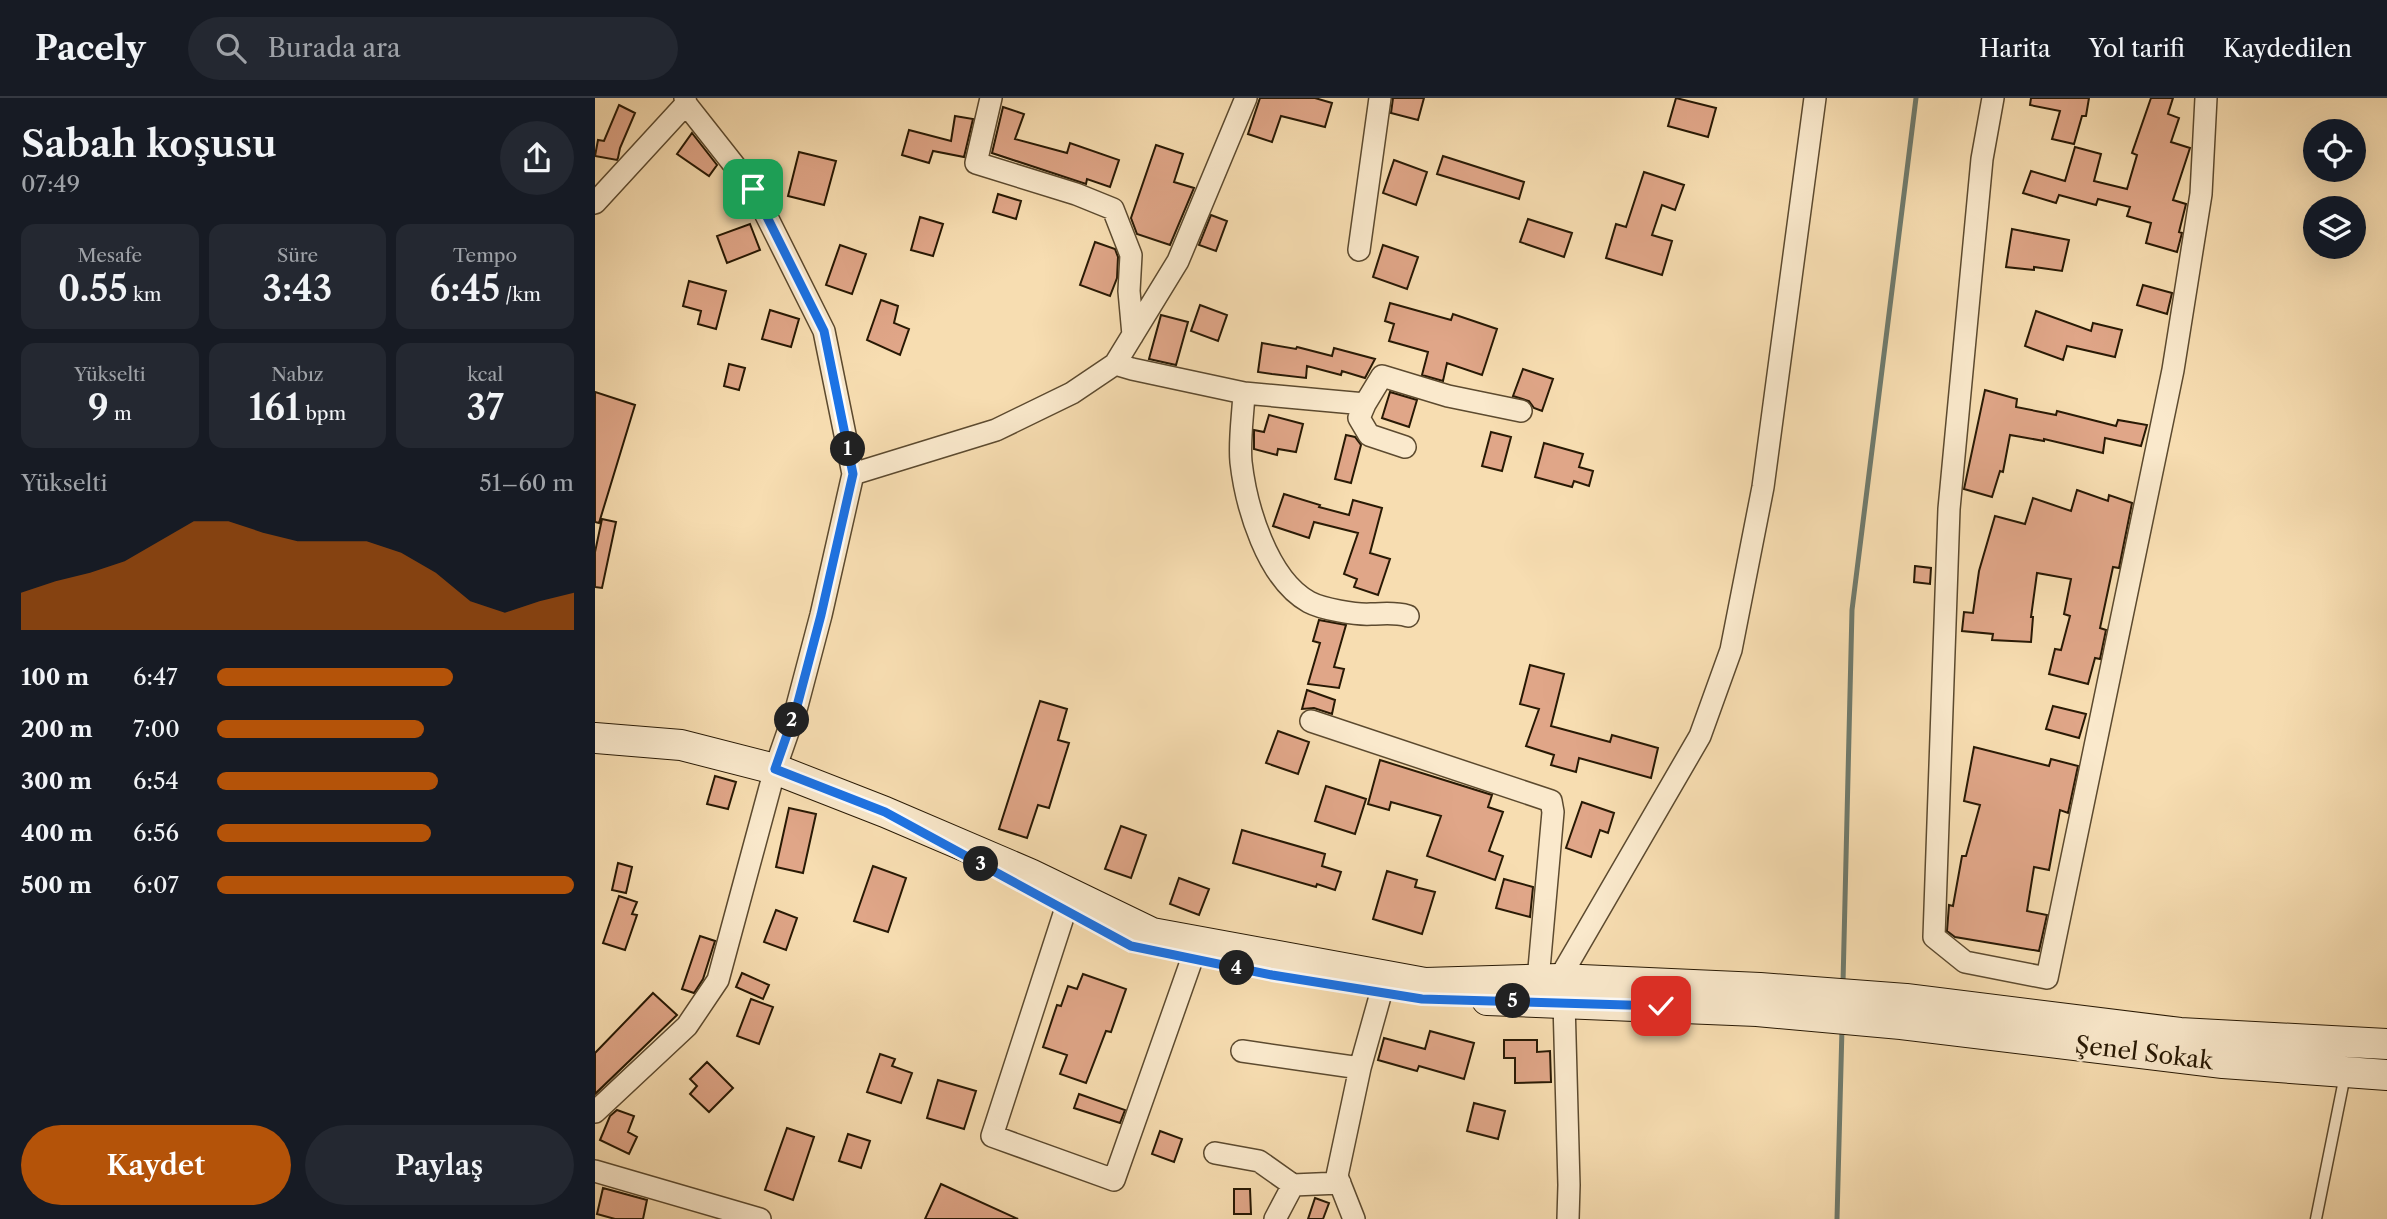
<!DOCTYPE html>
<html lang="tr">
<meta charset="utf-8">
<style>
:root{--surface:#171b24;--page:#242831;--text:#f1f3f6;--muted:#9ea1a6;--line:#363941;--accent:#b45309}
body{margin:0;font-family:"Libre Caslon Text",serif;background:var(--page);color:var(--text);height:100vh;display:flex;flex-direction:column;font-size:26px;white-space:nowrap}
*{box-sizing:border-box;margin:0}
p{font-size:23px;color:var(--muted)}
.icon{flex:none;width:38px;height:38px;fill:none;stroke:currentColor;stroke-width:2;stroke-linecap:round;stroke-linejoin:round}
.map{position:relative;flex:1;overflow:hidden}
.sheet{display:flex;flex-direction:column;background:var(--surface);width:595px}
.sheet>*{flex:none}
.buttons{position:absolute;left:1708px;top:21px;display:grid;gap:14px}
.buttons a{display:grid;place-items:center;width:63px;height:63px;border-radius:50%;background:var(--surface);box-shadow:0 7px 28px #0002;font-size:35px}
.pin{position:absolute;display:grid;place-items:center;width:60px;height:60px;color:#fff;margin:-30px;border-radius:14px;box-shadow:0 4px 10px #0006}
.km{position:absolute;width:35px;height:35px;margin:-18px;border-radius:50%;background:#222;color:#fff;font-size:19px;line-height:35px;text-align:center}
.round{display:grid;place-items:center;flex:none;width:74px;height:74px;border-radius:37px;background:var(--page)}
.head{display:flex;align-items:center;justify-content:space-between;height:119px;padding:0 21px}
h1{font-size:38px;font-weight:600;line-height:52px}
.figures{display:grid;grid-template-columns:repeat(3,1fr);gap:10px;height:119px;padding:7px 21px}
.figures div{display:grid;align-content:center;border-radius:14px;background:var(--page);text-align:center}
.figures b{font-size:35px;font-weight:600}
.figures small{font-size:19px;font-weight:400}
.figures p{font-size:19px}
.chart{height:196px;padding:14px 21px}
.chart p{display:flex;justify-content:space-between}
.chart svg{width:100%;height:126px;margin-top:7px;fill:var(--accent);opacity:.7}
.action{display:flex;gap:14px;margin-top:auto;padding:14px 21px}
.action a{flex:1;height:80px;border-radius:42px;background:var(--accent);color:#fff;font-size:28px;font-weight:600;line-height:80px;text-align:center}
.action a+a{background:var(--page);color:var(--text)}
ul{padding:0 21px;list-style:none;font-size:23px}
li{display:grid;grid-template-columns:112px 84px 1fr;align-items:center;height:52px}
li i{height:18px;border-radius:9px;background:var(--accent)}
header{display:flex;align-items:center;gap:42px;box-sizing:border-box;height:98px;padding:0 35px;background:var(--surface);border-bottom:2px solid var(--line)}
header strong{font-size:33px}
nav{display:flex;gap:38px;margin-inline-start:auto;font-size:24px}
.search{width:490px;height:63px;background:var(--page);display:flex;align-items:center;gap:18px;box-sizing:border-box;padding:0 24px;border-radius:38px;color:var(--muted);font-size:26px}
main{display:flex;flex:1;min-height:0}
.map>svg:first-child{display:block}
.lines{fill:none;stroke-linecap:round;stroke-linejoin:round}
.stream{stroke:#6f7a6c;stroke-width:5}
.building{fill:#e0a688;stroke:#281904;stroke-width:2}
.lane-casing{stroke:#5c4a2f;stroke-width:13}
.street-casing{stroke:#5c4a2f;stroke-width:24}
.secondary-casing{stroke:#281904;stroke-width:32}
.lane{stroke:#fae9cc;stroke-width:10}
.street{stroke:#fae9cc;stroke-width:21}
.secondary{stroke:#fae9cc;stroke-width:30}
.route-casing{stroke:#fff;stroke-width:14}
.route{stroke:#1a73e8;stroke-width:9}
.labels{text-anchor:middle;stroke-width:5;stroke-linejoin:round;paint-order:stroke}
.street-label{font-size:24px;fill:#281904;stroke:#fae9cc}
</style>
<header>
<strong>Pacely</strong>
<div class="search"><svg class="icon" aria-label="search" viewBox="0 0 24 24"><circle cx="10" cy="10" r="6"/><path d="M15 15l6 6"/></svg>Burada ara</div>
<nav><a>Harita</a><a>Yol tarifi</a><a>Kaydedilen</a></nav>
</header>
<main>
<section class="sheet">
<div class="head"><div><h1>Sabah koşusu</h1><p>07:49</p></div><a class="round"><svg class="icon" aria-label="share" viewBox="0 0 24 24"><path d="M12 15V3M7 8l5-5 5 5M5 13v7h14v-7"/></svg></a></div>
<div class="figures">
<div><p>Mesafe</p><b>0.55<small> km</small></b></div>
<div><p>Süre</p><b>3:43</b></div>
<div><p>Tempo</p><b>6:45<small> /km</small></b></div>
</div>
<div class="figures">
<div><p>Yükselti</p><b>9<small> m</small></b></div>
<div><p>Nabız</p><b>161<small> bpm</small></b></div>
<div><p>kcal</p><b>37</b></div>
</div>
<div class="chart"><p><span>Yükselti</span>51–60 m</p>
<svg viewBox="0 0 160 44" preserveAspectRatio="none"><path d="M0 44V31L10 27L20 24L30 20L40 13L50 6L60 6L70 10L80 13L90 13L100 13L110 17L120 24L130 34L140 38L150 34L160 31V44z"/></svg>
</div>
<ul>
<li><b>100 m</b>6:47<i style="width:66%"></i></li>
<li><b>200 m</b>7:00<i style="width:58%"></i></li>
<li><b>300 m</b>6:54<i style="width:62%"></i></li>
<li><b>400 m</b>6:56<i style="width:60%"></i></li>
<li><b>500 m</b>6:07<i style="width:100%"></i></li>
</ul>
<div class="action"><a>Kaydet</a><a>Paylaş</a></div>
</section>
<div class="map">
<svg width="1792" height="1121" viewBox="0 0 1792 1121">
<rect width="100%" height="100%" fill="#f7ddb1"/>
<filter id="stains"><feTurbulence type="fractalNoise" baseFrequency=".00286" numOctaves="4"/><feColorMatrix values="0 0 0 0 .2 0 0 0 0 .09 0 0 0 0 .02 0 0 0 .5 -.17"/></filter>
<radialGradient id="worn" r=".72"><stop offset=".6" stop-color="#630" stop-opacity="0"/><stop offset="1" stop-color="#630" stop-opacity=".3"/></radialGradient>
<g class="lines">
<!-- stream -->
<path class="stream" d="M 1248,885 L 1257,512 L 1321,0
M 1242,1121 L 1247,930"/>
</g>
<!-- building -->
<path class="building" d="M 665,0 L 720,0 L 737,5 L 730,29 L 686,18 L 677,44 L 653,36 Z
M 798,0 L 829,0 L 823,22 L 796,15 Z
M 1081,0 L 1121,10 L 1113,39 L 1073,28 Z
M 1436,0 L 1494,0 L 1491,18 L 1487,18 L 1479,46 L 1457,41 L 1465,13 L 1435,7 Z
M 1556,0 L 1578,0 L 1573,16 L 1584,20 L 1576,44 L 1595,50 L 1578,102 L 1591,106 L 1584,134 L 1587,135 L 1582,154 L 1551,145 L 1556,125 L 1532,118 L 1535,109 L 1503,101 L 1501,107 L 1464,97 L 1461,105 L 1428,95 L 1436,73 L 1470,83 L 1480,49 L 1506,56 L 1499,83 L 1532,91 L 1542,57 L 1537,55 Z
M 24,7 L 40,15 L 25,50 L 23,60 L 22,62 L 0,58 L 3,42 L 9,43 Z
M 408,9 L 429,16 L 420,41 L 472,55 L 475,45 L 524,62 L 515,89 L 492,81 L 491,86 L 397,55 Z
M 360,18 L 378,21 L 369,59 L 338,53 L 334,65 L 307,57 L 314,32 L 356,43 Z
M 97,35 L 122,67 L 114,78 L 82,56 Z
M 561,47 L 588,56 L 579,84 L 599,90 L 575,147 L 542,136 L 536,120 Z
M 204,54 L 241,63 L 229,107 L 193,98 Z
M 848,58 L 929,84 L 924,101 L 842,76 Z
M 799,62 L 832,74 L 821,107 L 788,95 Z
M 1049,74 L 1089,87 L 1080,112 L 1067,107 L 1057,137 L 1077,143 L 1067,177 L 1011,160 L 1021,126 L 1031,129 Z
M 403,96 L 426,103 L 421,121 L 398,114 Z
M 616,117 L 632,123 L 621,153 L 604,147 Z
M 325,119 L 348,126 L 338,158 L 316,152 Z
M 933,121 L 977,135 L 969,159 L 925,144 Z
M 155,126 L 165,152 L 132,165 L 122,138 Z
M 1417,131 L 1474,142 L 1467,173 L 1439,169 L 1439,172 L 1411,169 Z
M 500,144 L 520,151 L 523,159 L 522,180 L 515,198 L 485,187 Z
M 245,147 L 271,156 L 257,196 L 231,187 Z
M 788,147 L 823,159 L 812,191 L 778,179 Z
M 94,183 L 131,193 L 121,231 L 103,226 L 106,213 L 88,208 Z
M 1548,187 L 1577,195 L 1572,216 L 1542,207 Z
M 286,202 L 303,208 L 299,225 L 314,231 L 305,257 L 272,242 Z
M 795,205 L 856,222 L 858,216 L 902,231 L 887,277 L 852,265 L 848,283 L 827,277 L 833,254 L 794,243 L 799,226 L 790,223 Z
M 605,207 L 632,217 L 623,243 L 596,233 Z
M 175,212 L 204,221 L 196,249 L 167,241 Z
M 1441,213 L 1496,233 L 1498,225 L 1527,232 L 1520,259 L 1472,248 L 1468,262 L 1430,248 Z
M 566,217 L 593,224 L 581,267 L 554,261 Z
M 667,245 L 701,251 L 702,249 L 737,258 L 739,250 L 780,261 L 770,280 L 747,273 L 746,277 L 712,268 L 711,280 L 677,276 L 663,274 Z
M 134,266 L 150,270 L 144,292 L 129,288 Z
M 928,271 L 958,281 L 947,313 L 939,310 L 934,303 L 918,298 Z
M 1390,292 L 1422,301 L 1421,309 L 1461,317 L 1462,313 L 1521,328 L 1523,322 L 1552,327 L 1546,348 L 1510,340 L 1508,355 L 1449,341 L 1449,343 L 1415,337 L 1408,374 L 1405,373 L 1397,399 L 1369,391 Z
M 0,294 L 40,307 L 4,425 L 0,424 Z
M 795,294 L 822,302 L 814,329 L 787,320 Z
M 674,317 L 708,326 L 701,354 L 683,351 L 682,357 L 659,351 L 659,332 L 669,334 Z
M 896,334 L 916,339 L 907,373 L 887,368 Z
M 751,337 L 760,339 L 766,347 L 756,385 L 740,381 Z
M 949,345 L 988,356 L 984,369 L 998,373 L 994,388 L 979,383 L 977,389 L 940,379 Z
M 1482,392 L 1513,403 L 1514,397 L 1537,405 L 1524,470 L 1518,469 L 1505,530 L 1511,532 L 1505,561 L 1500,560 L 1493,586 L 1454,576 L 1460,551 L 1466,552 L 1475,518 L 1469,516 L 1476,481 L 1442,475 L 1436,519 L 1438,519 L 1436,544 L 1397,542 L 1398,536 L 1367,533 L 1369,514 L 1378,515 L 1384,473 L 1400,418 L 1430,426 L 1438,400 L 1476,413 Z
M 689,396 L 725,407 L 724,409 L 754,417 L 758,402 L 787,410 L 775,455 L 795,461 L 783,497 L 759,489 L 762,481 L 749,476 L 763,435 L 719,424 L 714,440 L 678,428 Z
M 7,421 L 21,424 L 7,490 L 0,489 L 0,454 Z
M 1320,468 L 1336,470 L 1335,486 L 1319,484 Z
M 724,522 L 751,527 L 739,569 L 749,571 L 744,590 L 713,586 L 725,545 L 718,543 Z
M 935,567 L 969,576 L 956,628 L 1015,644 L 1017,637 L 1063,650 L 1056,680 L 984,660 L 981,674 L 956,667 L 959,657 L 931,648 L 944,611 L 925,606 Z
M 712,592 L 740,602 L 737,616 L 719,610 L 707,611 Z
M 445,603 L 472,611 L 463,642 L 474,645 L 454,710 L 443,707 L 432,740 L 404,731 Z
M 1458,608 L 1491,616 L 1484,640 L 1451,631 Z
M 683,633 L 714,644 L 703,676 L 671,665 Z
M 1379,649 L 1454,668 L 1456,661 L 1483,668 L 1473,715 L 1465,712 L 1454,772 L 1439,769 L 1432,813 L 1452,817 L 1444,853 L 1360,839 L 1352,833 L 1354,807 L 1358,808 L 1367,758 L 1371,758 L 1385,707 L 1369,703 Z
M 785,662 L 897,697 L 893,709 L 908,714 L 894,753 L 908,758 L 900,782 L 832,758 L 846,718 L 796,704 L 794,712 L 773,706 Z
M 120,678 L 141,684 L 133,711 L 112,706 Z
M 731,688 L 771,701 L 760,736 L 720,723 Z
M 987,704 L 1019,715 L 1013,735 L 1005,732 L 996,759 L 971,750 Z
M 194,710 L 221,716 L 208,775 L 181,769 Z
M 526,728 L 551,737 L 536,780 L 510,771 Z
M 647,732 L 730,756 L 727,768 L 746,774 L 740,792 L 722,786 L 721,789 L 638,765 Z
M 23,765 L 37,769 L 31,795 L 17,792 Z
M 278,768 L 311,780 L 293,834 L 259,823 Z
M 792,773 L 822,782 L 820,789 L 840,794 L 827,836 L 778,821 Z
M 584,780 L 614,791 L 604,817 L 575,806 Z
M 909,781 L 938,789 L 935,819 L 901,810 Z
M 24,798 L 42,804 L 37,816 L 42,817 L 30,852 L 8,845 Z
M 181,812 L 202,820 L 191,852 L 169,844 Z
M 105,838 L 120,843 L 108,881 L 99,895 L 87,891 Z
M 147,875 L 174,887 L 168,901 L 141,889 Z
M 488,876 L 531,891 L 516,934 L 511,933 L 491,985 L 465,976 L 472,957 L 448,949 L 462,907 L 466,908 L 473,888 L 482,891 Z
M 58,895 L 82,917 L 0,996 L 0,955 Z
M 156,901 L 178,909 L 164,946 L 142,938 Z
M 835,933 L 879,945 L 869,981 L 824,968 L 822,973 L 783,962 L 789,940 L 830,951 Z
M 909,942 L 942,942 L 942,954 L 955,953 L 956,984 L 920,985 L 920,960 L 909,960 Z
M 285,956 L 300,961 L 297,968 L 317,975 L 306,1005 L 272,994 Z
M 112,964 L 138,990 L 114,1014 L 95,996 L 102,988 L 95,981 Z
M 343,982 L 381,993 L 369,1031 L 332,1020 Z
M 484,996 L 530,1012 L 525,1025 L 479,1010 Z
M 879,1005 L 910,1013 L 903,1041 L 872,1033 Z
M 22,1012 L 39,1018 L 33,1034 L 42,1039 L 34,1056 L 5,1042 L 15,1018 Z
M 192,1030 L 219,1039 L 198,1102 L 170,1092 Z
M 565,1033 L 587,1041 L 579,1064 L 557,1056 Z
M 253,1036 L 275,1043 L 266,1070 L 244,1063 Z
M 346,1086 L 423,1121 L 330,1121 Z
M 8,1090 L 52,1102 L 48,1121 L 20,1121 L 2,1116 Z
M 639,1091 L 655,1091 L 656,1116 L 639,1116 Z
M 720,1100 L 734,1105 L 728,1121 L 713,1121 Z"/>
<g class="lines">
<defs>
<path id="lane" d="M 1721,1121 L 1750,977"/>
<path id="street" d="M 396,0 L 381,65 L 481,96 L 518,111 L 536,157 L 534,193 L 538,237
M 1398,0 L 1387,61 L 1354,411 L 1339,839 L 1370,864 L 1452,880 L 1578,272 L 1606,96 L 1611,0
M 0,105 L 91,6
M 764,152 L 785,0
M 520,266 L 537,271 L 649,295 L 770,306
M 649,295 C 648,317 644,342 646,364 C 651,408 672,481 714,504 C 727,511 761,517 776,516 C 790,516 799,514 813,518
M 810,349 L 774,337 L 764,320 L 770,306 L 787,278 L 853,298 L 926,313
M 258,376 L 401,332 L 477,295 L 520,266 L 583,163 L 651,0
M 716,623 L 956,703 L 958,714 L 943,882
M 470,813 L 397,1038 L 519,1082 L 597,861
M 964,881 L 1105,638 L 1136,552 L 1168,389 L 1220,0
M 969,904 L 974,1087 L 973,1121
M 647,953 L 765,970 L 786,895
M 0,1014 L 92,928 L 123,882 L 180,671 L 202,608 L 226,517 L 258,376 L 229,233 L 158,91 L 91,6 L 90,0
M 620,1055 L 664,1063 L 698,1087
M 0,1073 L 165,1121
M 680,1121 L 698,1087 L 745,1085
M 759,1121 L 742,1078 L 765,970"/>
<path id="secondary" d="M 0,640 L 86,647 L 180,671 L 290,714 L 435,776 L 557,835 L 830,885 L 964,881 L 1165,890 L 1311,901 L 1585,935 L 1792,946
M 892,902 L 1162,913 L 1306,926 L 1628,965 L 1792,977"/>
</defs>
<!-- lane casing -->
<use href="#lane" class="lane-casing"/>
<!-- street casing -->
<use href="#street" class="street-casing"/>
<!-- secondary casing -->
<use href="#secondary" class="secondary-casing"/>
<!-- lane -->
<use href="#lane" class="lane"/>
<!-- street -->
<use href="#street" class="street"/>
<!-- secondary -->
<use href="#secondary" class="secondary"/>
</g>
<g class="lines">
<defs>
<path id="route" d="M 158,91 L 229,233 L 258,376 L 226,517 L 202,608 L 180,671 L 290,714 L 536,848 L 677,877 L 827,901 L 1066,908"/>
</defs>
<!-- route casing -->
<use href="#route" class="route-casing"/>
<!-- route -->
<use href="#route" class="route"/>
</g>
<g class="labels">
<!-- street labels -->
<g class="street-label">
<text transform="translate(1549 955) rotate(7)" y="8">Şenel Sokak</text>
</g>
</g>
<rect width="100%" height="100%" filter="url(#stains)"/>
<rect width="100%" height="100%" fill="url(#worn)"/>
</svg>
<div class="buttons">
<a><svg class="icon" aria-label="locate" viewBox="0 0 24 24"><circle cx="12" cy="12" r="6"/><path d="M12 2v4M12 18v4M2 12h4M18 12h4"/></svg></a>
<a><svg class="icon" aria-label="layers" viewBox="0 0 24 24"><path d="M12 4l9 5-9 5-9-5zM3 14l9 5 9-5"/></svg></a>
</div>
<div class="pin" style="left:158px;top:91px;background:#1e9e55"><svg class="icon" aria-label="arrive" viewBox="0 0 24 24"><path d="M6 21V4h12l-3 4 3 4H6"/></svg></div>
<div class="pin" style="left:1066px;top:908px;background:#d93025"><svg class="icon" aria-label="check" viewBox="0 0 24 24"><path d="M5 12l5 5 9-10"/></svg></div>
<b class="km" style="left:253px;top:351px">1</b>
<b class="km" style="left:197px;top:622px">2</b>
<b class="km" style="left:386px;top:766px">3</b>
<b class="km" style="left:642px;top:870px">4</b>
<b class="km" style="left:918px;top:903px">5</b>
</div>
</main>
